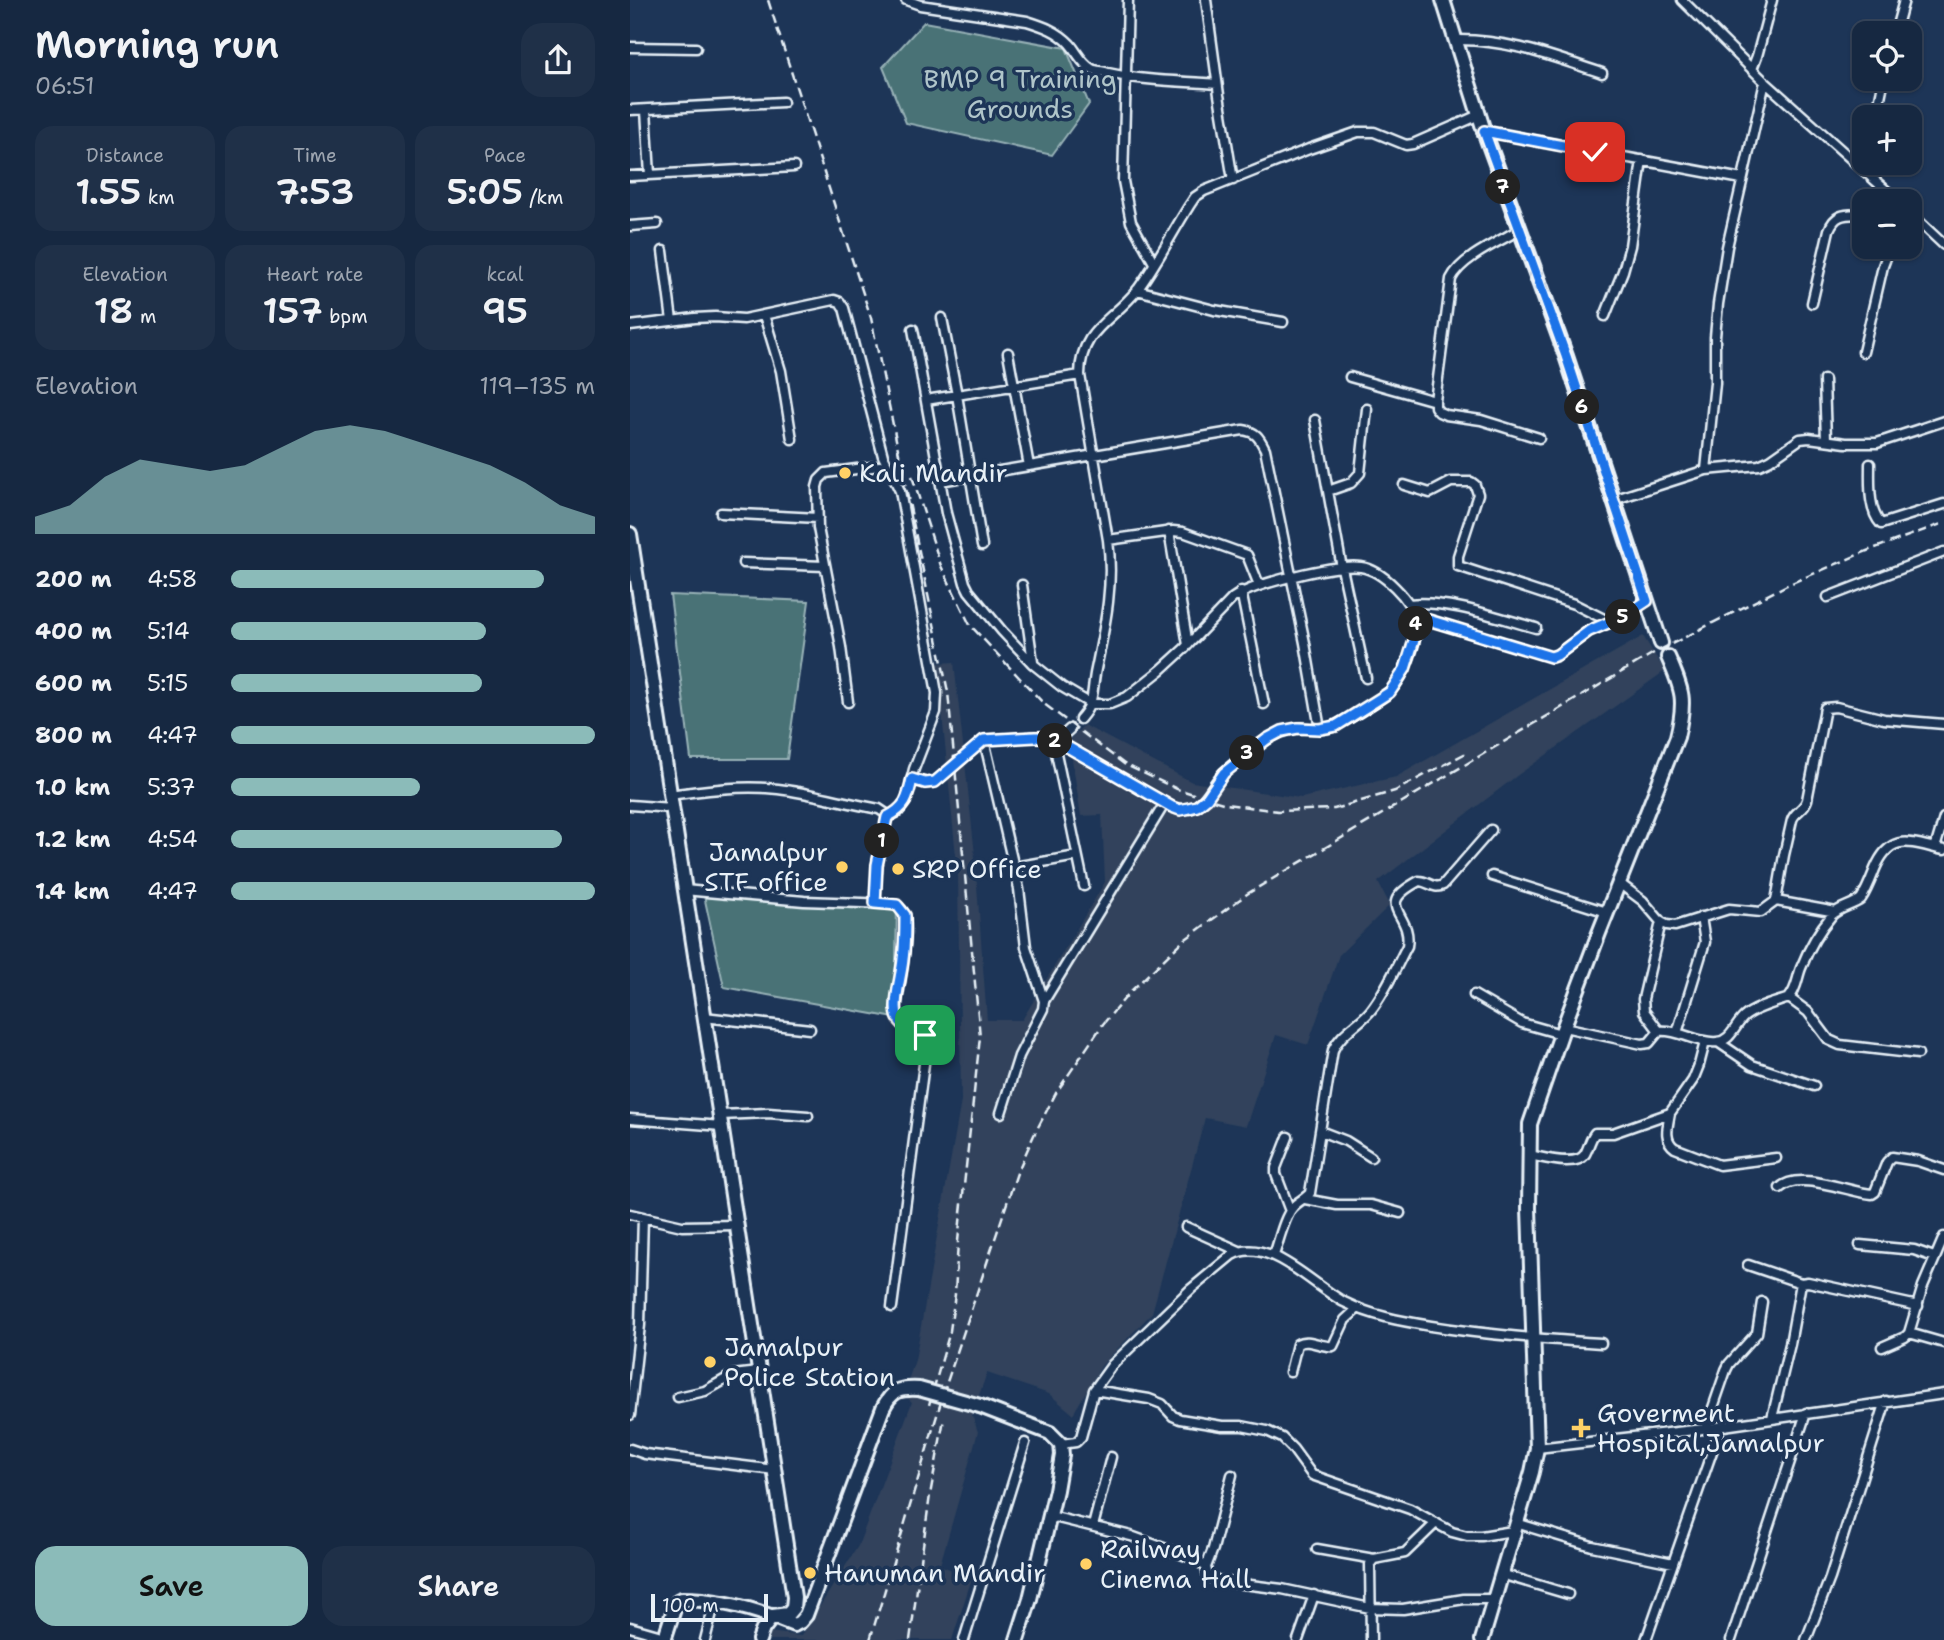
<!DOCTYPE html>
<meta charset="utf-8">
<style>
:root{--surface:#162841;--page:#1f3048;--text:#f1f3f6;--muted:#9ea6b1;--line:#35445a;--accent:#8bbbb9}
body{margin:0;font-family:"Shantell Sans",sans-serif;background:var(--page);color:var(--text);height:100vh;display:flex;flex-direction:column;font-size:26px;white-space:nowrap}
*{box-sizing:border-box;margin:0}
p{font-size:23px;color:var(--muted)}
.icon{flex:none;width:38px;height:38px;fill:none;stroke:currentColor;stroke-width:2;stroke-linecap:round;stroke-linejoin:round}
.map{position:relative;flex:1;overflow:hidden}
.side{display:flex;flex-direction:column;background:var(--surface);width:630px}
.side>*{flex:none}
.controls{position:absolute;left:1222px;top:21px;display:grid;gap:14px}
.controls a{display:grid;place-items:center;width:70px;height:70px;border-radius:14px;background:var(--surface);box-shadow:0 2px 5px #0004,0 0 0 2px var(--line);font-size:35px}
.scale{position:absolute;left:21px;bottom:18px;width:117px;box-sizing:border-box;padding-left:7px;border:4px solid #e8f1f8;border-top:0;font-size:19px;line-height:24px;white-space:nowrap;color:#e8f1f8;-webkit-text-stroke:5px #1d3557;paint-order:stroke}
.pin{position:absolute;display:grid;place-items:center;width:60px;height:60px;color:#fff;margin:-30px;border-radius:14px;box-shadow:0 4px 10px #0006}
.km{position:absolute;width:35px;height:35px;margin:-18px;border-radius:50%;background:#222;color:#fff;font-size:19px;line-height:35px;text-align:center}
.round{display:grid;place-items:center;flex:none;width:74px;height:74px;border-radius:21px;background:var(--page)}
.summary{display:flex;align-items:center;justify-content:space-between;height:119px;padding:0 35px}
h1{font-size:38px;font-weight:600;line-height:52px}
.stats{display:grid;grid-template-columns:repeat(3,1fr);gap:10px;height:119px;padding:7px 35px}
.stats div{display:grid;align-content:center;border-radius:18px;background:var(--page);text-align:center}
.stats b{font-size:35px;font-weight:600}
.stats small{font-size:19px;font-weight:400}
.stats p{font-size:19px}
.chart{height:196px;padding:14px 35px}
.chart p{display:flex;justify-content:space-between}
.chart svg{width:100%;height:126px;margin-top:7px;fill:var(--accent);opacity:.7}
.primary-button{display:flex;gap:14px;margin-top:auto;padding:14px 35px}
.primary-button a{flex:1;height:80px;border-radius:21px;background:var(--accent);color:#111;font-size:28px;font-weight:600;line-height:80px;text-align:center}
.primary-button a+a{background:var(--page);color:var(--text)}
ul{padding:0 35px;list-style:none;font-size:23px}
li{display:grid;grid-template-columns:112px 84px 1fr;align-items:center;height:52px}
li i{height:18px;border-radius:9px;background:var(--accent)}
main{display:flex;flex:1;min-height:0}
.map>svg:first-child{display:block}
.built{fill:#30425c}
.green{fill:#497276;stroke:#98b2b7;stroke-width:2}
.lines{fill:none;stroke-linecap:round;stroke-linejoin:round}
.street-casing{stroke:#e8f1f8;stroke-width:13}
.secondary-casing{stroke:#e8f1f8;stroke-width:18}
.street{stroke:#1d3557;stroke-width:8}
.secondary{stroke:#1d3557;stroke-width:12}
.rail{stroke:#e8f1f8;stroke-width:2.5;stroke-dasharray:10 5;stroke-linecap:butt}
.secondary-bridge-casing{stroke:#e8f1f8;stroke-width:18;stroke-linecap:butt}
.secondary-bridge{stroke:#1d3557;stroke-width:12}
.route-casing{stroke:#fff;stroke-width:14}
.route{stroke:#1a73e8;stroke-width:9}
.poi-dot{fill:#ffd166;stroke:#1d3557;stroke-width:2.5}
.labels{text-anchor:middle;stroke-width:7;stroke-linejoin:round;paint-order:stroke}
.park-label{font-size:26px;fill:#b0c5ca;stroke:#1d3557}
.poi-label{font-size:26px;fill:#e8f1f8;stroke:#1d3557;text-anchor:start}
</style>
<main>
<section class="side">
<div class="summary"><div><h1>Morning run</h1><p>06:51</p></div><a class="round"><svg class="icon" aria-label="share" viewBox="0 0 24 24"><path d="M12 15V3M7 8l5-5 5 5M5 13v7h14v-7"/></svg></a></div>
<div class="stats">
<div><p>Distance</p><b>1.55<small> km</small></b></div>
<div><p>Time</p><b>7:53</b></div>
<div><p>Pace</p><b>5:05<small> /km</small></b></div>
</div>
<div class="stats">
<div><p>Elevation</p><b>18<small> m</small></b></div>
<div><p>Heart rate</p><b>157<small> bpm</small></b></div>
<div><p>kcal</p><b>95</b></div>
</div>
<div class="chart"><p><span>Elevation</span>119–135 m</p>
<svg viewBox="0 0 160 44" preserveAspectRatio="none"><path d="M0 44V38L10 34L20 24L30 18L40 20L50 22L60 20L70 14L80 8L90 6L100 8L110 12L120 16L130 20L140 26L150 34L160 38V44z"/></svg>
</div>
<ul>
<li><b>200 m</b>4:58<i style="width:86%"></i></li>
<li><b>400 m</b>5:14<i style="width:70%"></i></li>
<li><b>600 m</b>5:15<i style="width:69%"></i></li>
<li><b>800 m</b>4:47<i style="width:100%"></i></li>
<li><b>1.0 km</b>5:37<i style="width:52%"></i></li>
<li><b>1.2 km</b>4:54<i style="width:91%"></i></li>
<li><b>1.4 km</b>4:47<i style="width:100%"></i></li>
</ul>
<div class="primary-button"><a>Save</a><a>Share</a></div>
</section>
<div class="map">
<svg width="1314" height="1640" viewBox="0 0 1314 1640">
<rect width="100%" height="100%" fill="#1d3557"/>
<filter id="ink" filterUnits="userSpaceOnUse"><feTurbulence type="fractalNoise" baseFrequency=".0143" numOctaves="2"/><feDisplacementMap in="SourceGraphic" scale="14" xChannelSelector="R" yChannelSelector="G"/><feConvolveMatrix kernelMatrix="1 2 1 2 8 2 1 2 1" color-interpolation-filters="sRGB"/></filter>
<g filter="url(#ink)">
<!-- built -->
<path class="built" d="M 1013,636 L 1035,671 L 888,775 L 748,882 L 760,905 L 709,955 L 678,1045 L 646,1035 L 616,1126 L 575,1118 L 522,1313 L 472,1365 L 443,1414 L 419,1394 L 357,1373 L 342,1415 L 348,1432 L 310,1565 L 342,1578 L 322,1640 L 136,1640 L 139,1632 L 171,1636 L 228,1546 L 282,1402 L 273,1395 L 285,1360 L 331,1101 L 328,877 L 307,663 L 324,662 L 344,845 L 357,1020 L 392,1020 L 475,882 L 472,815 L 451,816 L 439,740 L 454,725 L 562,782 L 671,798 L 766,777 Z"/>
<!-- green -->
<path class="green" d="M 294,22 L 436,48 L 459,104 L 422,155 L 276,123 L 253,67 Z
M 40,595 L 179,601 L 157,759 L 61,759 Z
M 73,891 L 267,905 L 265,1018 L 94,987 Z"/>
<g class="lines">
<defs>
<path id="street" d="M 276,0 L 290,5 L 397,21 C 413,26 428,31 440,44 C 447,52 452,64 462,69 C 466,71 473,71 478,73 C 513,81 551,81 587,84
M 498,0 L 493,181 L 501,222 L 524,263
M 576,0 L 589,95 L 603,180
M 1052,0 L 1135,82 L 1268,201
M 1265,33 L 1274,0
M 826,40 C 878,39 923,57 972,73
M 0,47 L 66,48
M 1122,69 L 1127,56 L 1142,0
M 0,110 L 153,102
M 16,110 L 20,175
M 1246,117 L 1254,79
M 854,131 L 1112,179
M 1229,164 L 1234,152
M 0,176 L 164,167
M 1279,212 L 1314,245
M 0,226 L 27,224
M 889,230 C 868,242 831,258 821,279 L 805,401 L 805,407 L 809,412 L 816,415 L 851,420 L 909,438
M 33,251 L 42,321
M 507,290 L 584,310 L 653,322
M 1182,303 L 1199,230 C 1206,212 1216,215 1234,214
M 134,315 L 151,371 L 162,439
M 975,316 L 993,271 L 1000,246 L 1012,160
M 312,318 L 327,395 L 352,546
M 0,326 L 65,318 L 85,317 L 114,319 L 204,300 L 210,302 L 214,308 L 253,456 L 270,491 L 307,693 L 306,712 L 284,769 L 276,801 L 268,812 L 257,817
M 1233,352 L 1253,266 L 1260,247
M 378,353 L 399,466
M 720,377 L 805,401
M 1194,380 L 1196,440
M 296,400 L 450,375
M 685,420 L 712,568 L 736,678
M 1240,464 C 1240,483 1238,510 1251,524 L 1314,504
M 1076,470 L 1085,383 L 1085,337 L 1088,304 L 1097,247 L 1135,82
M 310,481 L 613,430 C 626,432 629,437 635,449 L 675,643 L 690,729
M 774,485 L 800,493 L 821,482 L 841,482 L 845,485 L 848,494 L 828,556 L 828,566 L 944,604 L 980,622
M 698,491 L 721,483 L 730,473 L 737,409
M 983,500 L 1076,470 L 1129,465 L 1140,460 L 1170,439 L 1179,438 L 1216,443 L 1247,443 L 1314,421
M 91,513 L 188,518
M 539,531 L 558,645
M 478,540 L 543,531 L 553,532 L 617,555 L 629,585
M 113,563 L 195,566
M 392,585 L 403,662
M 611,591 L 634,704
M 1198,597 L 1314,552
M 779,604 C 816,599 869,618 906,628
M 785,616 L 921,657 L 927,655 L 959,631 L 994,616 L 1017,601
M 218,702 L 211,647 L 188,528 L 187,487 L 189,480 L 196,473 L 257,465
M 450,719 C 466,701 461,691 466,669 C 475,625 484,586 478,540 L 450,375 C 450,329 483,321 508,289 C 527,263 542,233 559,206 L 565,197 L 574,191 L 679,149 L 728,132 L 744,132 L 776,145 L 783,144 L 849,115
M 440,729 L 427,741 L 426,753 L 454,886
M 354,740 L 389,889 L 396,947 L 414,1001 L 413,1009 L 389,1056 L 371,1113
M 282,779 L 295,783 L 305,782 L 354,740 L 405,737 L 416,737 L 427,741 L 542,807 C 570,817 576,794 590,777 C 599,766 612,757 623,749 C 637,738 652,729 671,728 C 680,728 689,730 697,728 C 709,726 752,699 761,690 C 774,677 789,639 786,621 C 782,600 752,570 731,567 C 705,564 624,583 603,598 L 554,649 L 531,670 L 497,697 L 480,704 L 461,704 L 432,687 L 403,664 L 372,631 L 339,591 L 335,583 L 316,513 L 283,329
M 40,795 C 76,790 111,785 148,789 C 182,793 215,803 249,809 L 255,813 L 257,817 L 247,865 L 245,903
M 0,805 L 41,808
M 1305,848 L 1314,818
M 384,867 L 447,856
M 862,876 L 977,912
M 989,883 L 1013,901 L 1031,922 L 1037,925 L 1045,926 L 1099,909 L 1131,912 L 1146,901 L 1206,912
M 54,890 L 174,901 L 261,904 C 267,905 271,907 274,914 C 280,931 269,988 266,1008 C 269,1025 280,1030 295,1035 L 297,1041 L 262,1307
M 1146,901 L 1154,855 L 1162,820 C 1165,811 1174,810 1177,800 L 1195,708 L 1206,707 L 1254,719 L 1314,724
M 844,995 L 892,1023 L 931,1034
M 1159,998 L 1178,1012 L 1199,1040 L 1210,1045 L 1288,1054
M 414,1001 L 535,803
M 74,1017 L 180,1029
M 934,1027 L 1012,1044 L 1019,1043 L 1029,1031 C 1049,1029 1067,1044 1087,1042 C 1101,1041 1105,1025 1114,1017 C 1126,1007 1145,1003 1159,998 C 1167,989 1167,978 1171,968 C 1178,950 1190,929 1202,915 C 1210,907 1222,906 1231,899 C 1237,890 1241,879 1245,869 C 1261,831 1281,843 1314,850
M 1029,1031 L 1014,1011 L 1013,999 L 1031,922
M 1047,1033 L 1075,942 L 1071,917
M 1088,1042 L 1122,1065 L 1184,1086
M 1040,1113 C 1038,1125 1033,1140 1045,1148 L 1089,1165 L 1146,1158
M 90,1115 L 138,1113 L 178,1116
M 0,1119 L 92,1126
M 690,1131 L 716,1141 L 741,1157
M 658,1137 L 646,1168 L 646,1174 L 660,1211
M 899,1155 C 912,1157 947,1168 955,1154 C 959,1147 960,1139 965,1133 L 983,1133 L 1040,1113 L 1063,1080 L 1069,1065 L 1075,1042
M 1150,1188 C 1168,1170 1218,1192 1242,1194 L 1245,1192 L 1257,1162 L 1262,1157 L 1288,1161 L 1314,1170
M 675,1199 L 707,1205 L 741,1205 L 770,1213
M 0,1214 L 52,1226 L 107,1225
M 556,1227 L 609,1251
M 1230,1245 L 1284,1250 L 1304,1257
M 644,1255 C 649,1241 654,1217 663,1207 C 668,1201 675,1199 680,1193 L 703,1050 C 711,1032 729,1025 741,1010 C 756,991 766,967 777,946 C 783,912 741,907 789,881 C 798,881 804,890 813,885 L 861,830
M 1118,1265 L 1171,1283
M 1279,1333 L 1314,1343
M 1252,1347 L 1275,1337 L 1279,1333 L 1293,1286 L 1314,1237
M 660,1372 L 667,1344 C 679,1337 691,1348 703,1346 L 715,1320 L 728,1308
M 464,1390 L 519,1399 L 532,1404 L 543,1416 L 550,1419 L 592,1426 L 612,1426 L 637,1431 L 652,1438 L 663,1449 L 682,1475 L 780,1509 L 822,1532 L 837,1536 L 851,1536 L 883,1531
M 48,1397 L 75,1391 L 103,1375 L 129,1372
M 0,1415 L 10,1325 L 13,1217
M 1142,1418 L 1160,1344 L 1171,1283 L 1178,1282 L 1288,1306
M 1076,1428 L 1096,1370 L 1099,1364 L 1127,1333 L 1132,1302
M 431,1444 L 446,1442 L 451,1437 L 464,1390 L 482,1365 L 561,1289 L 602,1255 C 638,1235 682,1285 714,1302 C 742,1316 771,1321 801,1326 C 857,1335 914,1339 971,1343
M 907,1448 L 1073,1429 L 1314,1394
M 0,1449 L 15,1454 L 145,1470
M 420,1516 L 501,1536 L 567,1560 L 576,1567 L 578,1576 L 589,1581 L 652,1589 L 740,1608 L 773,1609 L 834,1599 L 864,1599
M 886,1523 L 962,1546 L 1043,1563 L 1091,1426
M 463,1526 L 481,1457
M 687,1549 L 744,1559
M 576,1567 L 583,1549 L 602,1475
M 871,1574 L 938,1594
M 0,1627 L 35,1637
M 75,1640 L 85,1601
M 334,1640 L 395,1443
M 668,1640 L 684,1595
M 741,1640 L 740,1564 L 744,1559 L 775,1553 L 806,1523
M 1016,1640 L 1043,1563
M 1101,1640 L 1176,1413
M 1176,1640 L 1200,1578 L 1256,1401"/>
<path id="secondary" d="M 813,0 L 854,131 L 936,356 L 1031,643
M 0,534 L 164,1597 L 163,1608 L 158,1614 L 143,1616 L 133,1629 L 129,1640
M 350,1406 L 420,1433 L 431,1444 L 432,1455 L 426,1490 L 400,1599 L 387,1640
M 34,1640 L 44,1609 L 49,1600 L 52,1599 C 91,1599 128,1610 164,1625 L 170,1622 L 176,1615 L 253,1408 C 262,1390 269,1388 289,1389
M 852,1640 L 902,1472 L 907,1448 L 899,1208 L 900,1124 L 931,1034 L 969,933 L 1047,737 C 1056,700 1053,691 1038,657"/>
</defs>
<!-- street casing -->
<use href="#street" class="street-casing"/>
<!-- secondary casing -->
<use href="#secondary" class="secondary-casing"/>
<!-- street -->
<use href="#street" class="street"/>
<!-- secondary -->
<use href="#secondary" class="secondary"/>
<!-- rail -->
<path class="rail" d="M 138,0 L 241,318 L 318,692 L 350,1037 L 328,1241 L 325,1294 L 320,1331 L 299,1405
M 282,476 L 311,566 L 340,625 L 414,704 L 494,764 L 547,789 L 596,804 L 648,811 L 704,809 L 765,791 L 836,753
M 240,1640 L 316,1385 L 387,1173 L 404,1135 L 426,1093 L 473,1024 L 501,991 L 553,941 L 617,894 L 1022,654 L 1157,585 L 1237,551 L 1314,523
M 280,1640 L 300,1495 L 314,1419"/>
<defs>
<path id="secondary-bridge" d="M 289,1389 L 350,1406"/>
</defs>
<!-- secondary-bridge casing -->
<use href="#secondary-bridge" class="secondary-bridge-casing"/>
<!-- secondary-bridge -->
<use href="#secondary-bridge" class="secondary-bridge"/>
</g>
</g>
<g class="lines" filter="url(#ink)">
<defs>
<path id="route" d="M 295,1035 C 286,1032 273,1028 268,1018 C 262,1005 272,974 273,959 C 275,945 275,930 275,915 L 267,905 L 245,903 L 247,865 L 257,817 C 275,808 278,799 282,779 L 295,783 L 305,782 L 354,740 L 405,737 L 416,737 L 427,741 L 542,807 L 550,810 L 567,806 L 577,798 L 594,773 L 637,739 L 652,731 L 668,728 L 690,729 L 706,726 L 760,692 L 775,669 L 785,637 L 786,624 L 785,616 L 921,657 L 927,655 L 959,631 L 994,616 L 1017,601 L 936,356 L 854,131 L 965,152"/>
</defs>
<!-- route casing -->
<use href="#route" class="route-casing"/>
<!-- route -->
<use href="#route" class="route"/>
</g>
<!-- markers -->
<g class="poi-dot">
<circle cx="215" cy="473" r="7"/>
<circle cx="212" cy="867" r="7"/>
<circle cx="268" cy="869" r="7"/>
<circle cx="80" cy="1362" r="7"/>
<path d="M947.5 1417.5h7v7h7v7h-7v7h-7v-7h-7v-7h7z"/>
<circle cx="456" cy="1564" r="7"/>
<circle cx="180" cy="1573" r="7"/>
</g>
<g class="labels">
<!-- park labels -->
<g class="park-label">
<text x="390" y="88">BMP 9 Training<tspan x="390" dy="30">Grounds</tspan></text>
</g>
<!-- poi labels -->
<g class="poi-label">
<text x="229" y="482">Kali Mandir</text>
<text x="198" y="861" text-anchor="end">Jamalpur<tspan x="198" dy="30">STF office</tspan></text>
<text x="282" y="878">SRP Office</text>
<text x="94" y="1356">Jamalpur<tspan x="94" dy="30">Police Station</tspan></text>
<text x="967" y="1422">Goverment<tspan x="967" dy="30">Hospital,Jamalpur</tspan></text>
<text x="470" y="1558">Railway<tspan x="470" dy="30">Cinema Hall</tspan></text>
<text x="194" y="1582">Hanuman Mandir</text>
</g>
</g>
</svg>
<div class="controls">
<a><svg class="icon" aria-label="locate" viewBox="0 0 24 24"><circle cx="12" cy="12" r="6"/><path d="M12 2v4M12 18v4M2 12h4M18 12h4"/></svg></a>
<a>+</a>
<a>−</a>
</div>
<div class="scale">100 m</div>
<div class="pin" style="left:295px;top:1035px;background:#1e9e55"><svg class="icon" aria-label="arrive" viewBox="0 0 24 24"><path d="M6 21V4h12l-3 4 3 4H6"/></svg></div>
<div class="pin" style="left:965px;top:152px;background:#d93025"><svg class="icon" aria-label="check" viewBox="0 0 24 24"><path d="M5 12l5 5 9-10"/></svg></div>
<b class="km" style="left:252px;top:841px">1</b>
<b class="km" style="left:425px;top:741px">2</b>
<b class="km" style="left:617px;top:753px">3</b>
<b class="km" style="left:786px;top:624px">4</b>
<b class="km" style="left:993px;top:617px">5</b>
<b class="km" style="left:952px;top:407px">6</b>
<b class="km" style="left:873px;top:187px">7</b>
</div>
</main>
